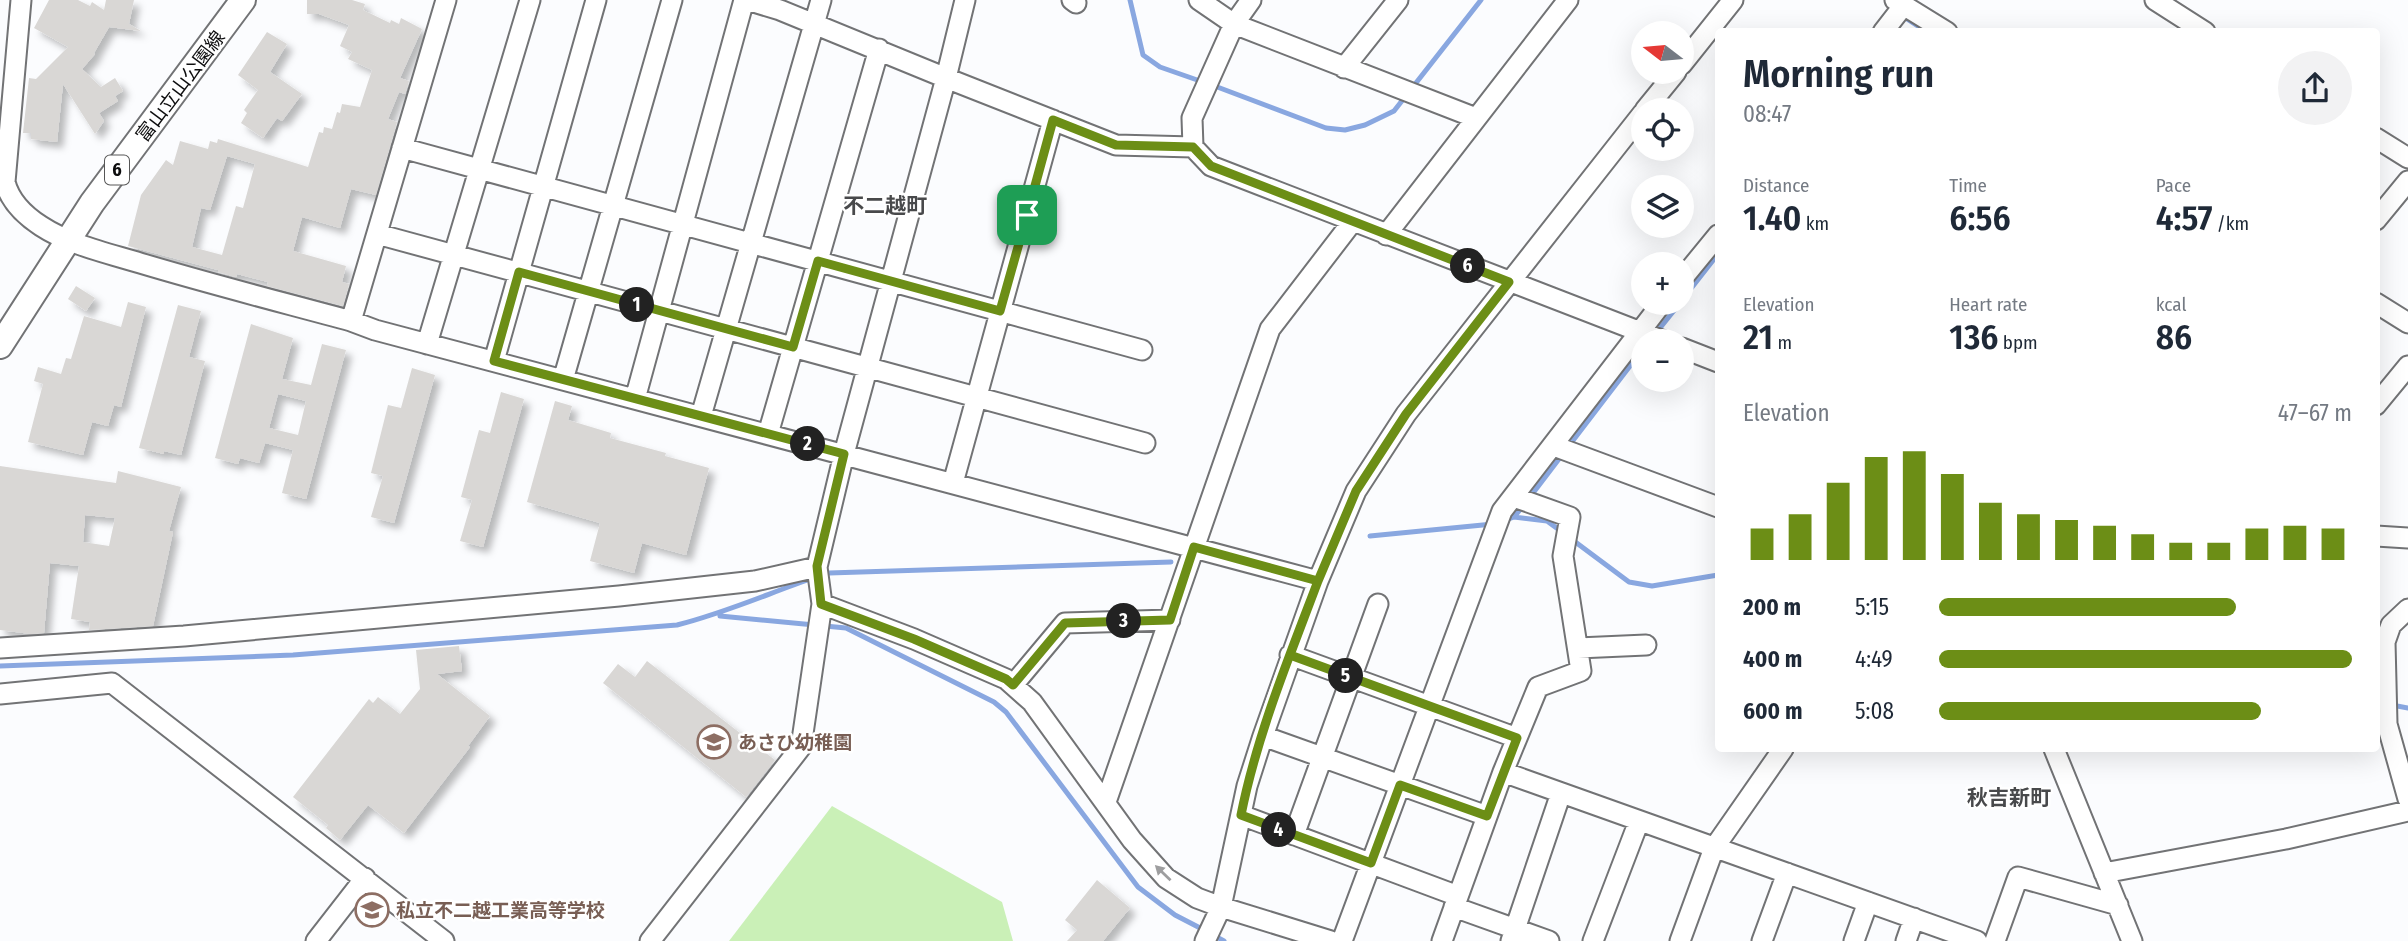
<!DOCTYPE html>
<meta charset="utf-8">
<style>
:root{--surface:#fff;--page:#f2f2f3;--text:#1f2937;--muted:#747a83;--accent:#6c8e16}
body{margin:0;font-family:"Fira Sans Condensed","Noto Sans JP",sans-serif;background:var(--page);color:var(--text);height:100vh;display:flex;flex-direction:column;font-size:26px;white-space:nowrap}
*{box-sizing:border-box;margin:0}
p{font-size:23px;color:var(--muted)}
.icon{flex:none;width:38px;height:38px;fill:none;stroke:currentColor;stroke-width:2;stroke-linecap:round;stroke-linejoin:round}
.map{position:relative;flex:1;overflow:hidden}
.panel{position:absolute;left:1715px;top:28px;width:665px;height:724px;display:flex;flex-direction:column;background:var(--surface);border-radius:7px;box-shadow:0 7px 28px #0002}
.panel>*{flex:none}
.needle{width:46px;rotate:286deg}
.fabs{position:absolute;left:1631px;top:21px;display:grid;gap:14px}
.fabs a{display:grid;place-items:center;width:63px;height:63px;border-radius:50%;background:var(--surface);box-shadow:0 7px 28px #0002;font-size:35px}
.pin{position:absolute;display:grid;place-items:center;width:60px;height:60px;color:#fff;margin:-30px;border-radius:14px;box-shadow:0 4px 10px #0006}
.km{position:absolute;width:35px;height:35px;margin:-18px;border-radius:50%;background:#222;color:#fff;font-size:19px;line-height:35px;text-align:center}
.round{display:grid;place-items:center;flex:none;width:74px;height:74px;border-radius:37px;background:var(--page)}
.head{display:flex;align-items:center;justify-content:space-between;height:119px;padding:0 28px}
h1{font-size:38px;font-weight:600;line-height:52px}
.metrics{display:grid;grid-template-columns:repeat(3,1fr);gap:10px;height:119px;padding:7px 28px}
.metrics div{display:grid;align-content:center}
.metrics b{font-size:35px;font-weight:600}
.metrics small{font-size:19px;font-weight:400}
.metrics p{font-size:19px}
.chart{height:196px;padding:14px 28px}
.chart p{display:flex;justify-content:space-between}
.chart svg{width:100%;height:126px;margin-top:7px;stroke:var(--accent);stroke-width:6}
ul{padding:0 28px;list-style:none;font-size:23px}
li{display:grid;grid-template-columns:112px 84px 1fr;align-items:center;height:52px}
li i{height:18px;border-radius:9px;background:var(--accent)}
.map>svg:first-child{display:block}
.green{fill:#caf0b7}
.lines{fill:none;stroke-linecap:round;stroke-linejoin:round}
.stream{stroke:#89a7e0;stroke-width:5}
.building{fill:#d9d7d5;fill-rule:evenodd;filter:url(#shadow)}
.minor-casing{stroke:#727375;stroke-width:23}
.major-casing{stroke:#727375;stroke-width:28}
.minor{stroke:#fff;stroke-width:19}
.major{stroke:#fff;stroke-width:24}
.oneway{fill:#9e9e9f}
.route-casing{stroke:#fff;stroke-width:14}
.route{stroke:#6c8e16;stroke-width:9}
.labels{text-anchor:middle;stroke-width:5;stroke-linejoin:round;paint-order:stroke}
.shield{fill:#fff;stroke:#565656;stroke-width:2}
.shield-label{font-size:18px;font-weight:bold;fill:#0d0d0e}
.street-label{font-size:19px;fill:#0d0d0e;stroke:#fff}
.education-label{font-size:19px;font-weight:bold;fill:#785e54;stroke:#fff;text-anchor:start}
.neighbourhood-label{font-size:21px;font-weight:bold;fill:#48494b;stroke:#fff}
</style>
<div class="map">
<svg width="2408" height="941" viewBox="0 0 2408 941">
<defs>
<filter id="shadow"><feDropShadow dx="6" dy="6" stdDeviation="3.5" flood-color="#0004"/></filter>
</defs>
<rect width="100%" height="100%" fill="#fbfcfe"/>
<!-- green -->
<path class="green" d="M 832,806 L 1002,902 L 1013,941 L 729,941 Z"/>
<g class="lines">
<!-- stream -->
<path class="stream" d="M 1130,0 L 1143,55 L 1160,67 L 1203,82
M 1901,21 L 1904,17 L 1927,32
M 1212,85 L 1326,128 L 1345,130 L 1365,125 L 1394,111 L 1481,0
M 1682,300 L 1718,254
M 1656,333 L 1680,303
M 1568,447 L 1643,349
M 1530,497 L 1562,455
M 1514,517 L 1547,521 L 1562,532
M 1506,520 L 1514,517 L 1524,505
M 1370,536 L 1493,524
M 1570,538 L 1629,582 L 1652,586 L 1718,575
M 823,575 L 829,573 L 1171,562
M 720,616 L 846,628 L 994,702 L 1006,712 L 1138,887 L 1175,915 L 1204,930
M 0,666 L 293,655 L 677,625 C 725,613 767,594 813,578
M 2376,702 L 2408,708
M 1213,935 L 1224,941"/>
</g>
<!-- building -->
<path class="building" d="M 49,0 L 78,0 L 90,6 L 92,2 L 104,10 L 106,0 L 134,0 L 129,24 L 141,31 L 109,27 L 94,53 L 95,54 L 82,69 L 101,87 L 115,78 L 123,91 L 115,96 L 118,101 L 99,113 L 104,121 L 95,134 L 63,84 L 57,142 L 31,139 L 31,133 L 23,133 L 29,78 L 36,79 L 68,47 L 34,28 Z
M 307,0 L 352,0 L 365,4 L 363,10 L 390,23 L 391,20 L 399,24 L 401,18 L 422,29 L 400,78 L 409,81 L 405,94 L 399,92 L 388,119 L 397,122 L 376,195 L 351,189 L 340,228 L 302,217 L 293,251 L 346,266 L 342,282 L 349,284 L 343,306 L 267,286 L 268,282 L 237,274 L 236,277 L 218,272 L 218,270 L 128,246 L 141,195 L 166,160 L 173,165 L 180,141 L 208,149 L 210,141 L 217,143 L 218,139 L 308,167 L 319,132 L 323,133 L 324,127 L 332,129 L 337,112 L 340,113 L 342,104 L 360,107 L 372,70 L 348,59 L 352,52 L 340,46 L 349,25 L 319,14 L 307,14 ZM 227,156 L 255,164 L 243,208 L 236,206 L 222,255 L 192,247 L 201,208 L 210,210 Z
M 267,32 L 287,44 L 270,72 L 302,94 L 282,121 L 277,118 L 263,138 L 241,123 L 247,113 L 244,110 L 258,90 L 238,75 Z
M 76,286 L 95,298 L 86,311 L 68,299 Z
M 128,302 L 146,307 L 121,407 L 114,405 L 108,426 L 92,422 L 83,455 L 28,442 L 43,384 L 34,381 L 38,367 L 61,374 L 66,358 L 71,359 L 84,316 L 121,327 Z
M 178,305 L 201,311 L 189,357 L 205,361 L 181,455 L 164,451 L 164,454 L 139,448 Z
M 251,324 L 293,338 L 282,379 L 311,385 L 322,344 L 346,350 L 306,499 L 282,493 L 293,450 L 265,443 L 259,463 L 240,458 L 238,464 L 215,458 ZM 278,394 L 306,401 L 298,435 L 269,428 Z
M 412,368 L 435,375 L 394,523 L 371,517 L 383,476 L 371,473 L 388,405 L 401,408 Z
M 501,392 L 524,399 L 483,547 L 460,541 L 472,500 L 461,497 L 479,430 L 490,433 Z
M 555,401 L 572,406 L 568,420 L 611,433 L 610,438 L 666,453 L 665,456 L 709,468 L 686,555 L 642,543 L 634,573 L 590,561 L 600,523 L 527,502 Z
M 0,466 L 116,483 L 118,471 L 181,487 L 169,531 L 173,532 L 153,626 L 89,630 L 90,622 L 71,619 L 79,566 L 50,563 L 44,633 L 31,634 L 0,630 ZM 85,515 L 115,518 L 109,546 L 83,542 Z
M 459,646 L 462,671 L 437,674 L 490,716 L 468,746 L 470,747 L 404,833 L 368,805 L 340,840 L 326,828 L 328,825 L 293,797 L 369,699 L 373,703 L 378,697 L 400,714 L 420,689 L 416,650 Z
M 647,661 L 775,760 L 746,797 L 603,683 L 618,664 L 635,677 Z
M 1097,880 L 1130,908 L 1103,941 L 1067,941 L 1077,930 L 1065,920 Z"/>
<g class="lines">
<defs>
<path id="minor" d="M 21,0 L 5,182 C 10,202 24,215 41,226 C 70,245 107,253 140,263 C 210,284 281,302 351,321 L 375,330 L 1318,581
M 747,0 L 780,10 L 946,78 L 1116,145 L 1193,147
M 1072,0 L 1076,3
M 1199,0 L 1234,24 L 1476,118
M 1251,0 L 1234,24 L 1192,118 L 1193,147 L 1211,166 L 1664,341
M 1895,0 L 1947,32
M 2155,0 L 2205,32
M 1883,32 L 1904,5
M 1682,64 L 1733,0
M 1344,68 L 1398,0
M 1645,110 L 1676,72
M 2376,138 L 2408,158
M 402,148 L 1142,350
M 2376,220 L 2408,181
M 377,234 L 1145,443
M 1386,235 L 1568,0
M 1682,279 L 1718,235
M 2376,303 L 2408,323
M 351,321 L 446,0
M 427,344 L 530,0
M 1682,348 L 1718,362
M 494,361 L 596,0
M 563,380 L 672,0
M 635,399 L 744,0
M 2376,405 L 2408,366
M 701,416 L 821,0
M 768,434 L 879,49
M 1554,446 L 1718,507
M 953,483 L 1053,120
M 2376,536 L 2408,538
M 822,604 L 914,639 L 1006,679 L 1032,702 L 1132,840 L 1166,878 L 1197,898 L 1221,907 L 1331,941
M 2408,609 L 2391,625 L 2385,642 L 2387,724 L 2408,799
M 0,648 L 184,636 L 619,596 L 755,581 L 817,567
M 1578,648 L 1646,645
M 1290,655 L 1517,738
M 1013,685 L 1065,623 L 1170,620
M 0,694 L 112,683 L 444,941
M 1263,736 L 1487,816
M 2054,749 L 2132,941
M 1503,772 L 1977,941
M 1106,802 L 1270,329 L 1353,221
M 1241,815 L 1458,896
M 1294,835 L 1378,604
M 2104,873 L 2286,839 L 2408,811
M 1454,907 L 1549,941
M 316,941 L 365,878
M 650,941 L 801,747 L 822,604 L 817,567 L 844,454 L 946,78 L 965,0
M 1205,941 L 1221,907 L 1247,786 L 1263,736 L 1318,581 L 1356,491 L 1406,414 L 1643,113
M 1342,941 L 1502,511 L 1662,303
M 1442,941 L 1503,772 L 1538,687 L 1581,671 L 1563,556 L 1570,517 L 1514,497
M 1511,941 L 1561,793
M 1593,941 L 1639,821
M 1680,941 L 1714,848 L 1783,749
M 1762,941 L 1787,873
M 1854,941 L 1868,902
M 1906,941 L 1914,918
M 1995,941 L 2018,877 L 2118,905"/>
<path id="major" d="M 0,346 L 92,203 L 243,0"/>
</defs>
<!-- minor casing -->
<use href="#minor" class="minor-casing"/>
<!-- major casing -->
<use href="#major" class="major-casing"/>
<!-- minor -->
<use href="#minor" class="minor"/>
<!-- major -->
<use href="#major" class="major"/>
</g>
<!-- one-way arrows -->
<defs><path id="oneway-solid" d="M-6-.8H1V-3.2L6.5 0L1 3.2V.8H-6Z" transform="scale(1.75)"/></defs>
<use class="oneway" href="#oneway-solid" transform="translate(1163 873) rotate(-136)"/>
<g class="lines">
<defs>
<path id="route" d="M 1027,215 L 1000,311 L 818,261 L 793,347 L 519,272 L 494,361 L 844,454 L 817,566 L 821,604 L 914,639 L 1006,679 L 1013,685 L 1065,623 L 1170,620 L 1194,547 L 1318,581 C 1289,657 1257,735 1241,815 L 1371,863 L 1400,785 L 1487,816 L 1517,738 L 1290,655 L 1318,581 L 1356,491 L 1406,414 L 1509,282 L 1211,166 L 1193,147 L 1116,145 L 1053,120 L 1027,215"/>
</defs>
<!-- route casing -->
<use href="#route" class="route-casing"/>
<!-- route -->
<use href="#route" class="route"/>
</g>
<!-- icons -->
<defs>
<symbol id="school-ring" viewBox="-11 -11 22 22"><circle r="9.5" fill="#fff" stroke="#8d6e63" stroke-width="1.5"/><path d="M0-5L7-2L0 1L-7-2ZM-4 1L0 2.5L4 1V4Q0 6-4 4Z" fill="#8d6e63"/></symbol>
</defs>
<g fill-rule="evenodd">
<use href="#school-ring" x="695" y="723" width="38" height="38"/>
<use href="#school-ring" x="353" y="891" width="38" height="38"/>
</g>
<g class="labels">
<!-- shield labels -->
<rect class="shield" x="105" y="155.5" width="24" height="29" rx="5"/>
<g class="shield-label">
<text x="117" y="176">6</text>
</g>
<!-- street labels -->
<g class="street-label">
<text transform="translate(180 86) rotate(-53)" y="7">富山立山公園線</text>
</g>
<!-- education labels -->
<g class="education-label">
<text x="738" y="749">あさひ幼稚園</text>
<text x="396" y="917">私立不二越工業高等学校</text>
</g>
<!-- neighbourhood labels -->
<g class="neighbourhood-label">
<text x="885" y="213">不二越町</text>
<text x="2009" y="805">秋吉新町</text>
</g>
</g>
</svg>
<div class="fabs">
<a><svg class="needle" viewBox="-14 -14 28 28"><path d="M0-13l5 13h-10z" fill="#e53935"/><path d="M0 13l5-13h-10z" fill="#747a83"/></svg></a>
<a><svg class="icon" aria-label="locate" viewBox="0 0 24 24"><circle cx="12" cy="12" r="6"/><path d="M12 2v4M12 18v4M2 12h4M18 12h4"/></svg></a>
<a><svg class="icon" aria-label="layers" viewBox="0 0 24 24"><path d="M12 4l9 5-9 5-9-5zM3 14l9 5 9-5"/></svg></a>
<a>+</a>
<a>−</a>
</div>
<div class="pin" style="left:1027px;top:215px;background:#1e9e55"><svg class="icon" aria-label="arrive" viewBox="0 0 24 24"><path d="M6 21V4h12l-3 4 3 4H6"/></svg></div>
<b class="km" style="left:637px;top:305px">1</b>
<b class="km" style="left:808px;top:444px">2</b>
<b class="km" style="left:1124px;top:621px">3</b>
<b class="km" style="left:1279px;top:830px">4</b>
<b class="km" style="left:1346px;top:676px">5</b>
<b class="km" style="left:1468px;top:266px">6</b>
<section class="panel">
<div class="head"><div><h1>Morning run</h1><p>08:47</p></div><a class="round"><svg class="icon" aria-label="share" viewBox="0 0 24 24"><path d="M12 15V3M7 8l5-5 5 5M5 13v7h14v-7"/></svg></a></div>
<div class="metrics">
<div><p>Distance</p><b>1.40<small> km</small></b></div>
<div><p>Time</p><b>6:56</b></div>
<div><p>Pace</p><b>4:57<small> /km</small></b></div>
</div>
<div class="metrics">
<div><p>Elevation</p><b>21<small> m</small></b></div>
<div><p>Heart rate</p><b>136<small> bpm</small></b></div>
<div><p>kcal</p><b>86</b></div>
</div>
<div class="chart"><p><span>Elevation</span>47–67 m</p>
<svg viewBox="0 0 160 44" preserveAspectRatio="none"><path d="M5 44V33M15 44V28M25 44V17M35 44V8M45 44V6M55 44V14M65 44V24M75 44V28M85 44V30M95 44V32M105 44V35M115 44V38M125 44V38M135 44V33M145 44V32M155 44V33"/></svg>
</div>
<ul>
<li><b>200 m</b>5:15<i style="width:72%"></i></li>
<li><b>400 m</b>4:49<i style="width:100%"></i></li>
<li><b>600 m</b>5:08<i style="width:78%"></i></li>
</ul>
</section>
</div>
